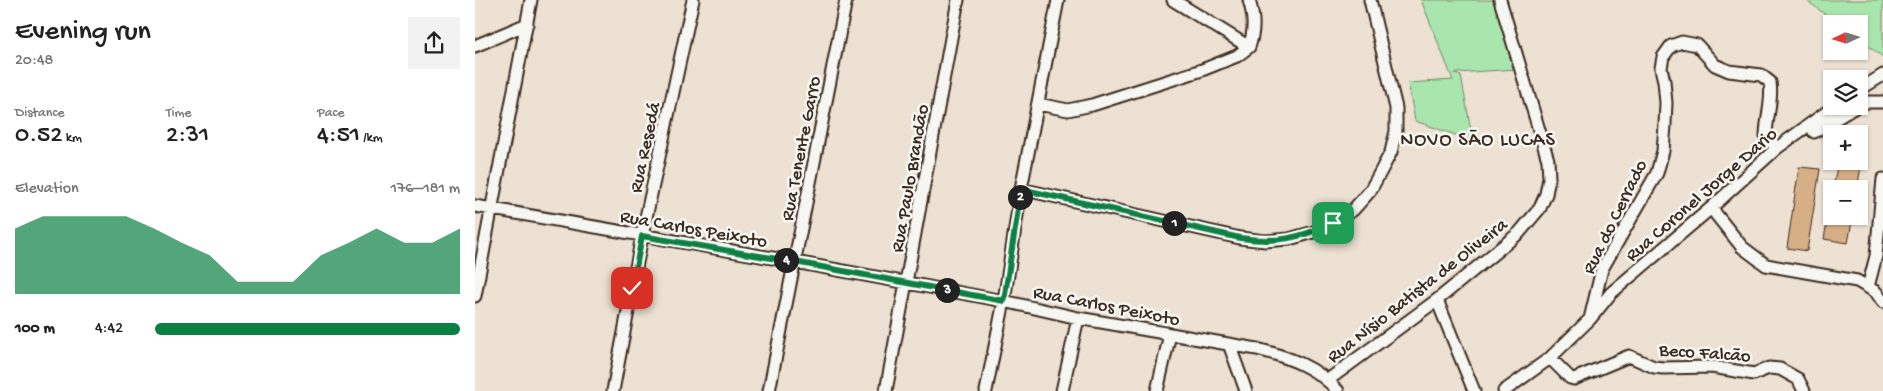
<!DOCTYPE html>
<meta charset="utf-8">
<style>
:root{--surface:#fff;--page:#f2f2f2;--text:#222;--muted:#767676;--accent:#0b8043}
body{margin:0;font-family:"Gochi Hand",sans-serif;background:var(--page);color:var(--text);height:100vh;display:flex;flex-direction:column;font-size:19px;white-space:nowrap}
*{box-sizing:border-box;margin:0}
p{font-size:16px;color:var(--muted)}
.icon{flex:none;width:28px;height:28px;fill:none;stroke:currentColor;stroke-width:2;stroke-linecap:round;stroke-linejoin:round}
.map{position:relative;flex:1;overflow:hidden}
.panel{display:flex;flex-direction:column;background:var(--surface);width:475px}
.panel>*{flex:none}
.needle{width:32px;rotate:266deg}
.tools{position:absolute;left:1348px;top:15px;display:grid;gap:10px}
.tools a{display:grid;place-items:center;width:45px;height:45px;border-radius:0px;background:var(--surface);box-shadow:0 1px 4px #0004;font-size:25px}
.pin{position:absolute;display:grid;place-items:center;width:42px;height:42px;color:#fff;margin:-21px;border-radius:10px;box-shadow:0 2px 8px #0006}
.km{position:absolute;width:25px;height:25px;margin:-12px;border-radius:50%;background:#222;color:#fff;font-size:14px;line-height:25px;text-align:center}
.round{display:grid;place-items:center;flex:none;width:52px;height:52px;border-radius:0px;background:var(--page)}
.summary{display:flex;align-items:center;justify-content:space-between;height:85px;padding:0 15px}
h1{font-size:28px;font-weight:600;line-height:38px}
.figures{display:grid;grid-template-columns:repeat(3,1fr);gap:8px;height:85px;padding:5px 15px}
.figures div{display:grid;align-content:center}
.figures b{font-size:25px;font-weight:600}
.figures small{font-size:14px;font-weight:400}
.figures p{font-size:14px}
.chart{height:140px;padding:10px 15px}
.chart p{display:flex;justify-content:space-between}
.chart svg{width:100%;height:90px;margin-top:5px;fill:var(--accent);opacity:.7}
ul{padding:0 15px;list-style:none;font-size:16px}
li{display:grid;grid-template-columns:80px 60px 1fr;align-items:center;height:38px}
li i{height:12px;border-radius:6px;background:var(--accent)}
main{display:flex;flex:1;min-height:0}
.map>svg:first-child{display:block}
.green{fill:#a8e6ad;stroke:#728866}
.building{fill:#d6af87;stroke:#3b2a1e}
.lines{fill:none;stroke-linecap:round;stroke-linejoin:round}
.minor-casing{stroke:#3b2a1e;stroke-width:15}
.minor{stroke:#f6f6f2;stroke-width:11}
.route-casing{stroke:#fff;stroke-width:10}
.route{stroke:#0b8043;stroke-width:6}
.labels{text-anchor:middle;stroke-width:5;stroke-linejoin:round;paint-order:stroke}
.street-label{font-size:19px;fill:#3b2a1e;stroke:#f6f6f2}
.neighbourhood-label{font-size:20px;letter-spacing:1px;fill:#3b2a1e;stroke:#f6f6f2}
</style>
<main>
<section class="panel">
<div class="summary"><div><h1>Evening run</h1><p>20:48</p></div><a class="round"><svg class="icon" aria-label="share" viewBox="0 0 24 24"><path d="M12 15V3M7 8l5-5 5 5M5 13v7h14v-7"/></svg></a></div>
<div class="figures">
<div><p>Distance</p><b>0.52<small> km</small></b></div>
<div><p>Time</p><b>2:31</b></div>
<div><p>Pace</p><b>4:51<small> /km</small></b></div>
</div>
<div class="chart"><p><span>Elevation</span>176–181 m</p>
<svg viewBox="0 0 160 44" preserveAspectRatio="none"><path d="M0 44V12L10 6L20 6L30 6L40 6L50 12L60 19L70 25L80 38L90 38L100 38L110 25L120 19L130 12L140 19L150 19L160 12V44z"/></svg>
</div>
<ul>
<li><b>100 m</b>4:42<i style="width:100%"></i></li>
</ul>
</section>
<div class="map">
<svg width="1408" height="391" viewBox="0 0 1408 391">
<rect width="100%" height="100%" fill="#ece1d2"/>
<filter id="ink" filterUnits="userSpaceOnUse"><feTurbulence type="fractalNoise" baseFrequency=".02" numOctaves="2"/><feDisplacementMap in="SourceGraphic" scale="10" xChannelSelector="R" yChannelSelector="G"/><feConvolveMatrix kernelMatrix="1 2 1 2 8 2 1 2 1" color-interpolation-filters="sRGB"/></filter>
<g filter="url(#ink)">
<!-- green -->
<path class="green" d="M 946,0 L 1021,0 L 1043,69 L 980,73 L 986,76 L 998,141 L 940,121 L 933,83 L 978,80 Z
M 1331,0 L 1408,0 L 1408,57 L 1384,39 L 1384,24 L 1363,24 Z"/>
<!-- building -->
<path class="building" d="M 1363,161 L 1387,161 L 1382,189 L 1358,189 Z
M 1324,167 L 1345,169 L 1332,251 L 1312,248 Z
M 1353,216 L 1378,216 L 1373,243 L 1349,239 Z"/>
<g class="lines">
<defs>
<path id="minor" d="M 698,0 L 774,47
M 774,0 C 779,17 780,30 774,47
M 0,46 L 52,24
M 1384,90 L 1408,75
M 563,104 L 593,110 L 617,105 L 727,70 L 762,56 L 774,47
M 1384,105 L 1391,102 L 1408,102
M 1339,132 L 1382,106
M 546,189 L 765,238 L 790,241 L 814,239 L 839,232 L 858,223 L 878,210 L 895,191 L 906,171 L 916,152 L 921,131 L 921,108 L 895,0
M 0,206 L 320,262 L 529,301 L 603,318 L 782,349 C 813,357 842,367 863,391
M 1236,208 L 1267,247 L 1291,265 L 1382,281 L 1401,292 L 1408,302
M 1393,287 L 1401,256 L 1408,179
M 0,296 L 56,0
M 962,300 L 999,391
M 1115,319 L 1127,269 L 1182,173 L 1188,151 L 1190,125 L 1191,103 L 1189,81 L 1186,68 L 1188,57 L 1196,46 L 1207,42 L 1222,45 L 1240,65 L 1254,71 L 1286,75 L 1295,82 C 1298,102 1291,118 1291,137 L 1302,148
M 754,344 L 771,391
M 1075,358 L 1095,378 L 1099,379 L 1154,356 L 1179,367 L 1188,368 L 1237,367 L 1279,374 L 1294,368 L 1305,369 L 1323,379 L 1329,391
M 853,380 L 962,300 L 1044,233 L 1065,208 L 1071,194 L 1074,178 L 1073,160 L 1025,0
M 138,391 L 167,236 L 218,0
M 294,391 L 371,0
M 411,391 L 483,0
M 511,391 L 529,301 L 546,189 L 583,0
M 587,391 L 603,318
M 682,391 L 695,334
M 1029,391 L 1075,358 L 1115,319 L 1136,293 L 1236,208 L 1302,148 L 1360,106"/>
</defs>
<!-- minor casing -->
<use href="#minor" class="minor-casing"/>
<!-- minor -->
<use href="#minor" class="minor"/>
</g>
</g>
<g class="lines" filter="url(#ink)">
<defs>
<path id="route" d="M 157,288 L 167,236 L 320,262 L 529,301 L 546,189 L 765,238 C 802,243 823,239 858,223"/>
</defs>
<!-- route casing -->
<use href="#route" class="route-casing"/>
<!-- route -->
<use href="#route" class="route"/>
</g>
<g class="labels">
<!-- street labels -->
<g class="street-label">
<text transform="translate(168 147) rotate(-78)" y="7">Rua Resedá</text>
<text transform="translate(324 148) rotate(-79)" y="7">Rua Tenente Garro</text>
<text transform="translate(433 178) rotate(-80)" y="7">Rua Paulo Brandão</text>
<text transform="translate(1225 193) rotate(-41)" y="7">Rua Coronel Jorge Dario</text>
<text transform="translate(1138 216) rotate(-64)" y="7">Rua do Cerrado</text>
<text transform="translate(219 227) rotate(10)" y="7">Rua Carlos Peixoto</text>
<text transform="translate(941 289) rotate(-38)" y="7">Rua Nísio Batista de Oliveira</text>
<text transform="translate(632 304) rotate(11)" y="7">Rua Carlos Peixoto</text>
<text transform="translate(1230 351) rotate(4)" y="7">Beco Falcão</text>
</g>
<!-- neighbourhood labels -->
<g class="neighbourhood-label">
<text x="1003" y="145">NOVO SÃO LUCAS</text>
</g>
</g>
</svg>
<div class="tools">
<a><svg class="needle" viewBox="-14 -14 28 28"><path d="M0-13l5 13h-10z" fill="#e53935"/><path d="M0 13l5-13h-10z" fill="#767676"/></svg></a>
<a><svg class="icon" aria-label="layers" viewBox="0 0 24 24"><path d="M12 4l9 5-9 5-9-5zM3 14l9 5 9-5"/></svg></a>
<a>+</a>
<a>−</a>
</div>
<div class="pin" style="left:858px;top:223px;background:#1e9e55"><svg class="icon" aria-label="arrive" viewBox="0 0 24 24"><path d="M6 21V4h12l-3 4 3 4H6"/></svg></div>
<div class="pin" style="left:157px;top:288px;background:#d93025"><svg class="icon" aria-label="check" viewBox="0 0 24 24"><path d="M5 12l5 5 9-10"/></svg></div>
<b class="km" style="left:699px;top:223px">1</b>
<b class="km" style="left:545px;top:197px">2</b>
<b class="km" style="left:472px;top:290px">3</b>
<b class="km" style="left:311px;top:260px">4</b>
</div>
</main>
